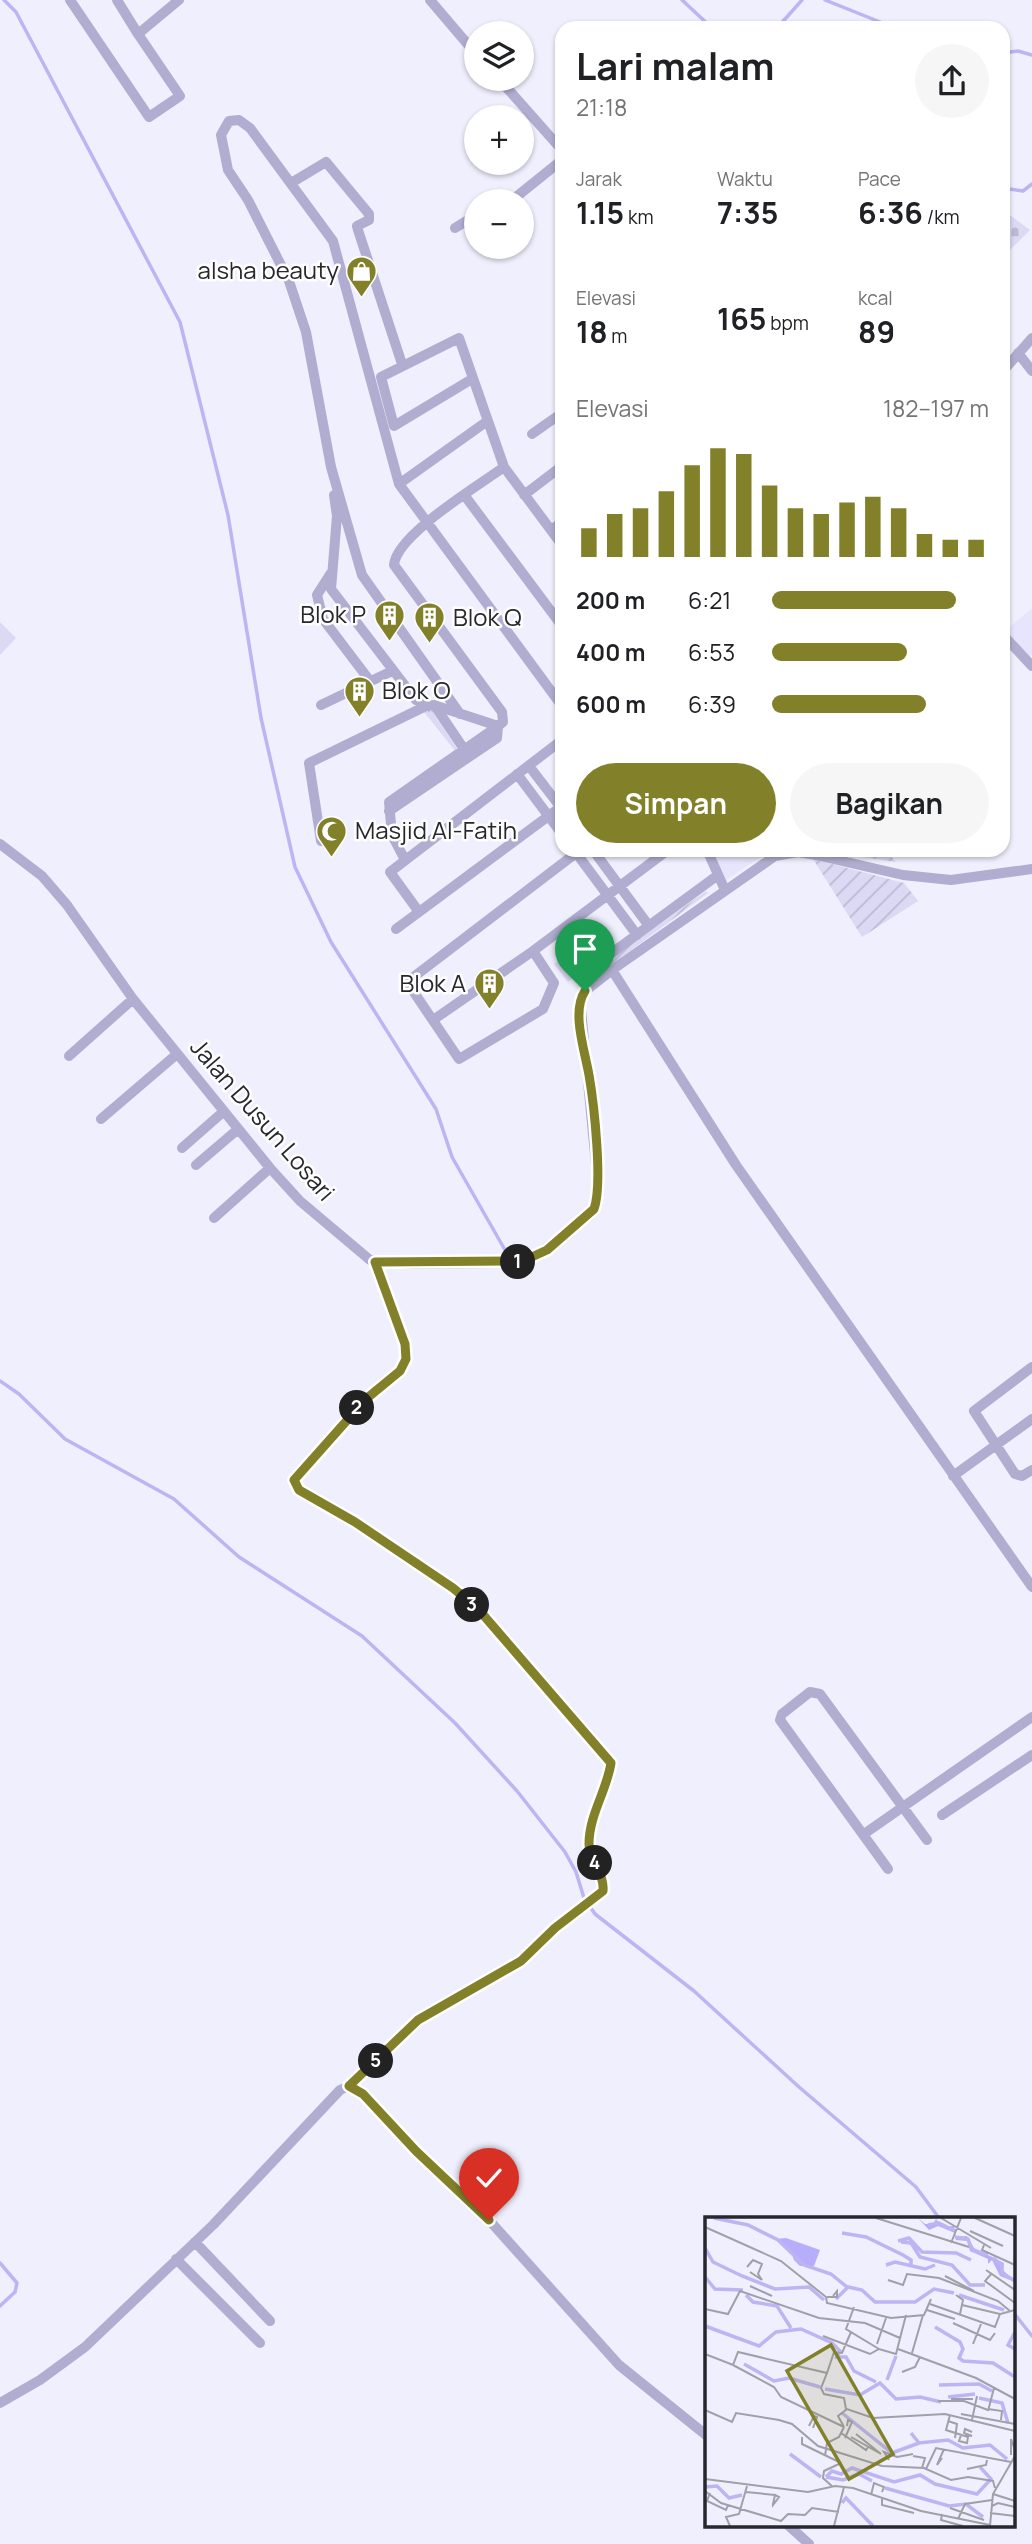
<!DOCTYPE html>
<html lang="id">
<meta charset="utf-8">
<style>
:root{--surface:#fff;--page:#f6f6f6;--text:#202124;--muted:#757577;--accent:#82812a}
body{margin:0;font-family:Manrope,sans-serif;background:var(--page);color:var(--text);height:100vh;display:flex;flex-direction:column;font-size:26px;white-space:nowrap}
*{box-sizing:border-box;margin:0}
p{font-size:23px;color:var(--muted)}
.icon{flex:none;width:38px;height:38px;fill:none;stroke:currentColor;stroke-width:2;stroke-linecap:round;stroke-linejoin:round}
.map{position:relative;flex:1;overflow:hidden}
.details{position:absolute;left:555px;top:21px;width:455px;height:836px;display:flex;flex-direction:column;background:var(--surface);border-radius:21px;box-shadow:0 2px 5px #0004}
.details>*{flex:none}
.tools{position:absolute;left:464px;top:21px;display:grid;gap:14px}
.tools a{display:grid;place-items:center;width:70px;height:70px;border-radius:50%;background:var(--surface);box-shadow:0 2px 5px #0004;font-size:35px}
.pin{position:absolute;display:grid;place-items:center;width:60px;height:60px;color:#fff;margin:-72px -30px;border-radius:50% 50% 50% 0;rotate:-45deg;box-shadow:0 0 7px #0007}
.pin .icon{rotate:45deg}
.km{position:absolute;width:35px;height:35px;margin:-18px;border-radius:50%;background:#222;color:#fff;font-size:19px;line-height:35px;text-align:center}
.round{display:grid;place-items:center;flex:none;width:74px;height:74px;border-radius:37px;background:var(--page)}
.overview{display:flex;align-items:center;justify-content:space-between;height:119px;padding:0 21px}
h1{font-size:38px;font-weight:700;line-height:52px}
.figures{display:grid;grid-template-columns:repeat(3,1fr);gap:10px;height:119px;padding:7px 21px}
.figures div{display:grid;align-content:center}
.figures b{font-size:30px;font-weight:700}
.figures small{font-size:19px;font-weight:400}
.figures p{font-size:19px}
.chart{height:196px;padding:14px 21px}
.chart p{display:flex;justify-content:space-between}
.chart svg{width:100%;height:126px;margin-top:7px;stroke:var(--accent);stroke-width:6}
.primary-button{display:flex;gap:14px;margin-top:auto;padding:14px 21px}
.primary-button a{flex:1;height:80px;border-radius:42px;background:var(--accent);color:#fff;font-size:28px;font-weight:700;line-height:80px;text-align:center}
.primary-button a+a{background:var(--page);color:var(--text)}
ul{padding:0 21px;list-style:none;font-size:23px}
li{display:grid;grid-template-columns:112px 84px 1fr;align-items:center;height:52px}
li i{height:18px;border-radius:9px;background:var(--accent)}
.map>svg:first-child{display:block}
.built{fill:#e6e5fd}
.grass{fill:url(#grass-tufts)}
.cemetery{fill:url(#cemetery-stones)}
.garden{fill:url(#garden-furrows)}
.pitch{fill:#dbd9f4}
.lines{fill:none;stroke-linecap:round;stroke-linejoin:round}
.stream{stroke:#bbb5f4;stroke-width:3.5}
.minor{stroke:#b0add0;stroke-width:10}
.route-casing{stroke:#fff;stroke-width:14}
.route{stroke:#82812a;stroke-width:9}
.labels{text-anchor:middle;stroke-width:5;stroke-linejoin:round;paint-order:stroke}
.poi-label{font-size:24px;fill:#27272d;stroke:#fefefe;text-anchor:end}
.street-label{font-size:24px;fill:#27272d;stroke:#fefefe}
.inset-river{fill:none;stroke:#bbb5f4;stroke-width:3.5}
.inset-road{fill:none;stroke:#a09faa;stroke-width:2}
.view{fill:#82812a;fill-opacity:0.15;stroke:#82812a;stroke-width:3.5}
.inset-edge{fill:none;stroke:#27272d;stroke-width:3.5}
</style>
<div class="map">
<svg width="1032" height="2544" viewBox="0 0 1032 2544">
<defs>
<pattern id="grass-tufts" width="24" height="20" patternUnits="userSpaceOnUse" patternTransform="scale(1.75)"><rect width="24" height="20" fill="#dbd9f4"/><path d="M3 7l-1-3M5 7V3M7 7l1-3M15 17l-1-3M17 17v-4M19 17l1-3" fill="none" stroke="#bcbad2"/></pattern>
<pattern id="cemetery-stones" width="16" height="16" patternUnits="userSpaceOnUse" patternTransform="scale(1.75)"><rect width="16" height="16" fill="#dbd9f4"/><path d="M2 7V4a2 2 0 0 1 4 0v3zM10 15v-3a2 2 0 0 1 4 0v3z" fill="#bcbad2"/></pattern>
<pattern id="garden-furrows" width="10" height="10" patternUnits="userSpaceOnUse" patternTransform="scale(1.75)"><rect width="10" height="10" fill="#dbd9f4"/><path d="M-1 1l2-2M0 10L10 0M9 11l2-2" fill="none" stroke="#bcbad2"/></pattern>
</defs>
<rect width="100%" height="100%" fill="#f0effd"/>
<!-- built -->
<path class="built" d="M 1032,608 L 1032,654 L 1028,657 L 1005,631 Z
M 711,851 L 770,851 L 726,880 Z"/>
<!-- grass -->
<path class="grass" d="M 431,709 L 458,750 L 456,752 L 424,712 Z
M 581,944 L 594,961 L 568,982 L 554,964 Z"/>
<!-- cemetery -->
<path class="cemetery" d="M 1003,210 L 1030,230 L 1003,257 Z"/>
<!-- garden -->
<path class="garden" d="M 822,851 L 886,851 L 896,862 Z
M 813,859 L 904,883 L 918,901 L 862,937 Z
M 706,891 L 708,893 L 595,977 L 594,971 Z"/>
<!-- pitch -->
<path class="pitch" d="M 0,622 L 16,638 L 0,655 Z"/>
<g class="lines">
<!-- stream -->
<path class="stream" d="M 4,0 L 16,12 L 180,322 L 228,515 L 261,718 L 295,867 L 331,942 L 436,1109 L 452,1157 L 505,1250
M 682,0 L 712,28
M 825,0 L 895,28
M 777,28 L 802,0
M 1003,53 L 1018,51 L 1032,55
M 1003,188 L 1023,191 L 1032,184
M 0,1381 L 19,1394 L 65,1439 L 174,1499 L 239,1557 L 362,1636 L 455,1723 L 517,1791 L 565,1852 L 576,1872 L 584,1898 L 595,1914 L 694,1991 L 799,2087 L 916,2187 L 939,2218
M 0,2263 L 17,2283 L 15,2292 L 0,2306
M 1013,2312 L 1032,2336"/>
<!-- minor -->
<path class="minor" d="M 70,0 L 149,117 L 180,96 L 138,34 L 179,0
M 117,0 L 138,34
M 430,0 L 476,54
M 499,79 L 562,150
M 291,183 L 326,162 L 369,214 L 369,220 L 357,226 L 358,230 L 402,364
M 511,201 L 562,160
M 455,228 L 476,215
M 1018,353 L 1032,371
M 1003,371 L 1032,338
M 472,379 L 394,426 L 381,377 L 459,338 L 504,467 L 562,545
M 532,434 L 562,413
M 399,484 L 486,422
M 334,495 L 337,516 L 331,589 L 416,700 L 426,706 L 434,705 L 498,726
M 524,495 L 562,466
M 465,496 L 562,626
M 551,530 L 562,522
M 331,573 L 317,595 L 323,619 L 370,681
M 1003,635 L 1032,666
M 321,705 L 392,671
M 435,706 L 464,749
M 460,714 L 362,575 L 331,467 L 306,332 L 289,281 L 248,200 L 228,170 L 221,135 L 229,121 L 239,120 L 250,128 L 333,241 L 399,484 L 562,706
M 562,740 L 390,872 L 419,912 L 562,806
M 529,766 L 562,809
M 517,774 L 562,834
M 389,811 L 497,738 L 498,726 L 503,722 L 502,712 L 394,565 C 396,535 478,486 504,467
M 321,841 L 309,763 L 426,706
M 0,844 L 42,876 L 67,905 L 133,999 L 270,1168 L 300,1201 L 370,1260 L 413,1264 L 499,1263 L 534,1257 L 590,1215 L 597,1201 L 597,1175 L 580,999 L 585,991 L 612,970 L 775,856 L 798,852 L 816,855 L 903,875 L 951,880 L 1032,869
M 574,850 L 637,935
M 593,850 L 649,926
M 707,850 L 725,890
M 405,860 L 392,835 L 389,802 L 498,726
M 396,929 L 419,912
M 533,951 L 554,983 L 543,1009 L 459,1059 L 407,982 L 580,850
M 612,970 L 736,1165 L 1032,1587
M 585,991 L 584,978 L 590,969 L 718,875
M 433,1020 L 533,951 L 668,850
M 69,1056 L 133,999
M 101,1119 L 177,1054
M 182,1148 L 223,1112
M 196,1165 L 237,1130
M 214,1218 L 270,1168
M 1032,1367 L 974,1411 L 1015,1474 L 1022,1476 L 1032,1470
M 953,1476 L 1032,1419
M 942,1815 L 1032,1755
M 864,1834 L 1032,1717
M 888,1869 L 780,1720 L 782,1714 L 810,1692 L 820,1694 L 927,1840
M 349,2086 L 418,2020 L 521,1961 L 555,1928 L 603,1891 C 605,1874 589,1861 589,1844 C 589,1815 607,1790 611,1763 L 479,1610 L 453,1588 L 398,1551 L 295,1486 L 298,1473 L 366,1399 L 400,1371 L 406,1359 L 405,1344 L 375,1262
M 195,2242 L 270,2321
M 176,2259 L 260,2343
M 0,2403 L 40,2380 L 85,2347 L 213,2225 L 340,2090 L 349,2086 L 363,2094 L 416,2151 L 489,2220 L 619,2365 L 706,2435
M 788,2525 L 809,2544"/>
</g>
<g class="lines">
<defs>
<path id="route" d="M 489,2220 L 416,2151 L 363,2094 L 349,2086 L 418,2020 L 521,1961 L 555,1928 L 603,1891 C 605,1874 589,1861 589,1844 C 589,1815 607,1790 611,1763 L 479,1610 L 453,1588 L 355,1522 L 299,1490 L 294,1480 L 366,1399 L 400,1371 L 406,1359 L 405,1344 L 375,1262 L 523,1261 L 547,1250 L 594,1209 C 603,1184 594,1104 589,1075 C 585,1051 571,1012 585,991"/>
</defs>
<!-- route casing -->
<use href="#route" class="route-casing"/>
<!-- route -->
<use href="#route" class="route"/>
</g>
<!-- icons -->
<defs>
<symbol id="shop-pin" viewBox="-11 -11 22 30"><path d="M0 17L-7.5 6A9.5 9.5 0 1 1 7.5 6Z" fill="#82812a" stroke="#fefefe"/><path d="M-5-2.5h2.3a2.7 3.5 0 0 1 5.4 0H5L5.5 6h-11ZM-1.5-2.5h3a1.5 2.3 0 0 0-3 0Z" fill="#fff"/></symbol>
<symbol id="building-pin" viewBox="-11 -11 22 30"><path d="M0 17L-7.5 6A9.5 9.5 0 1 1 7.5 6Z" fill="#82812a" stroke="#fefefe"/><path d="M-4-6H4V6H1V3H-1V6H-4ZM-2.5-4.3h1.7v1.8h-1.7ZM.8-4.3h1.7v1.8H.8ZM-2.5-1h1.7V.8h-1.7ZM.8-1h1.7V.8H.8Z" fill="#fff"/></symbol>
<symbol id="mosque-pin" viewBox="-11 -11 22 30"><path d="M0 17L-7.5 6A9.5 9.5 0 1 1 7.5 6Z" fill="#82812a" stroke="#fefefe"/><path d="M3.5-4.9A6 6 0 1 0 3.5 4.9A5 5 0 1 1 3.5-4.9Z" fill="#fff"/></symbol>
</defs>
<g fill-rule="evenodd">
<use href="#shop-pin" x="344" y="254" width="35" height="47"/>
<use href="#building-pin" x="372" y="598" width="35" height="47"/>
<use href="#building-pin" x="412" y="600" width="35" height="47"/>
<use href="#building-pin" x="342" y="674" width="35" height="47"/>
<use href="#mosque-pin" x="314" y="814" width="35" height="47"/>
<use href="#building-pin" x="472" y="966" width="35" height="47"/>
</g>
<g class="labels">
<!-- poi labels -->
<g class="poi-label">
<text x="339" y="279">alsha beauty</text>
<text x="366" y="623">Blok P</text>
<text x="453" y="626" text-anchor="start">Blok Q</text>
<text x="382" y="699" text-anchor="start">Blok O</text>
<text x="355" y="839" text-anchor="start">Masjid Al-Fatih</text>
<text x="466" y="992">Blok A</text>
</g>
<!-- street labels -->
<g class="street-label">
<text transform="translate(262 1120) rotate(49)" y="8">Jalan Dusun Losari</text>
</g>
</g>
<!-- overview -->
<g transform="translate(705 2217)">
<rect width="310" height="310" fill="#f0effd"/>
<path d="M 213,1 L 220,7 L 228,7 L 231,2 L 238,10 L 249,9 L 251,20 L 262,19 L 269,31 L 299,46 L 298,53 L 310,65 L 295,59 L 287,43 L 283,47 L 283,42 L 265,34 L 262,24 L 251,23 L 250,16 L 233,9 L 224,13 ZM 81,21 L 115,33 L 109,49 L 95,49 L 89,43 L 85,32 L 71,22 Z" fill="#b6adfb"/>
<path class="inset-river" d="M 9,1 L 43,8 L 73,23 L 99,48 L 126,57 L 142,70M 223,8 L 234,6 L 250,14M 137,16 L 161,20 L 198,38 L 206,43 L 206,50M 250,20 L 263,22 L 267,33 L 283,38M 193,24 L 204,21 L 217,35 L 251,36 L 266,43M 196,25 L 206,26 L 215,40 L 247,48 L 265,68 L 280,68M 0,31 L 8,45 L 37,59 L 70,72 L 104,70 L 119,83M 288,41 L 297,48 L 297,56 L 310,64M 181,48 L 190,45 L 220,52 L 230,48M 0,60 L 10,72 L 38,73M 41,78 L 48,85 L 72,89 L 86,111M 254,78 L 299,93M 131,82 L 143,70 L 157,73 L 170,85 L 210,85 L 229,72 L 249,76M 0,109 L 54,129 L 71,115 L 96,112 L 127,126 L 135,134 L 132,140 L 141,140 L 149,154 L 171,165M 230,110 L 255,125 L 258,132 L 254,141 L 258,144 L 288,146 L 310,160M 310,115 L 303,128 L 310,132M 39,147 L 69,164 L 84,161 L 115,170M 182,163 L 191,139M 234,168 L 274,167 L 287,174M 120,172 L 155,178 L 175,166 L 191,182 L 215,180 L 236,185M 243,180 L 270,177M 274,181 L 297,186 L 303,206M 137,196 L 187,236 L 214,226M 206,216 L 214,226 L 243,223 L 258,231 L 285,228 L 302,242M 85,237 L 116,260M 121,260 L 127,254 L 136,257 L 147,251 L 189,265 L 215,258 L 230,267 L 272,277 L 286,262 L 275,250M 121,260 L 138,263 L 154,257 L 167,264M 0,270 L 12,269 L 24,281 L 37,278M 180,271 L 244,289 L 261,287 L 278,300M 137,286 L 141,281 L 168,309"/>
<path class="inset-road" d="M 171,1 L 264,30M 236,1 L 286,31M 270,1 L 310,19M 0,10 L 76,44 L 121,80 L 122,86 L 186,101 L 219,98 L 226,82M 265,14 L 298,29M 246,26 L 256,1M 279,28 L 277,33 L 310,48M 42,50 L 48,43 L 57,47 L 53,57 L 57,63 L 45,55M 281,53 L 310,73M 287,56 L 280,64 L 310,86M 240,59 L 269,74M 183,63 L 198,68 L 202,57 L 234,61 L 293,84 L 305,94M 45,69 L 67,79M 251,78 L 258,83 L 255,97M 122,80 L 132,80 L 132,74 L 128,79M 225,87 L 290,110 L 295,97 L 310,93M 257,88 L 295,97M 149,90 L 141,112 L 174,132M 0,92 L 23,97 L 35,74 L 114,101 L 160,106 L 195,121M 222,93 L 250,102M 248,106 L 285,123 L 290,116M 118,119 L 165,137 L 174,132 L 191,137 L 201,98M 172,127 L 181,101M 268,127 L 276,107M 193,132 L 271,161 L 310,182M 207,136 L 218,98M 0,137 L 28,148 L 33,135 L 122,156 L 129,135 L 137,136 L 146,115M 28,148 L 69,170 L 76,180 L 139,210M 197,155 L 210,150 L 215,140M 122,156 L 116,171 L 119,177 L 139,181 L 141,192M 246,182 L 268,182M 233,184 L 259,184 L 283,193M 283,192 L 297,194 L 296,203M 0,193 L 27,205 L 31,196 L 74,203 L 87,207 L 113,229 L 177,249 L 219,251 L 246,263 L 263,260 L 288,264 L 290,271M 283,194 L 289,171M 256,197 L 310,207M 245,198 L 241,213 L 263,220 L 262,226 L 254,224 L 256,218M 267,203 L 272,179M 243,204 L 252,207 L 250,221M 104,209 L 109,199 L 112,200 L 108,211M 139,210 L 133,199 L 142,192 L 168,201 L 240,197 L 310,214M 136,216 L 161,233 L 163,230M 260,218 L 267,219 L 259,216 L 260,212 L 267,215M 97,220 L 97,227 L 136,246M 146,220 L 176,237 L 151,217M 140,221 L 147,205 L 143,203 L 142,209M 306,238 L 306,222 L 310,233M 120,239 L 122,226 L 134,220 L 139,210M 208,239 L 220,241 L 217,251M 237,241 L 232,248 L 239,232M 184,243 L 179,235 L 192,240 L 208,237M 221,252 L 231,231 L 306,245M 262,252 L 281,248 L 282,243M 0,262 L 103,275 L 130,269 L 148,271 L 216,294M 128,270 L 118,261 L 119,254 L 136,246M 0,274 L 16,286 L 76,304 L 83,297 L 100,298 L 107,291 L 134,295M 41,275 L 70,278M 5,276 L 2,284 L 21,293 L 23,288M 288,277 L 310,284M 70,278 L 74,280 L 68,288 L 68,287 ZM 166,278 L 169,266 L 179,270 L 177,275M 177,281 L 177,288 L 209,296M 287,289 L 293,286 L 310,290M 245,291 L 279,303M 216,294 L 285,308M 285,296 L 310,299M 237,297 L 236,303 L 258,309M 253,302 L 260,287 L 287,283M 25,309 L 21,300 L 34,297 L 42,269M 129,309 L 139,270M 285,309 L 288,277 L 310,239"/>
<path class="view" d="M 126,128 L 188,237 L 144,262 L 82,154 Z"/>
<rect width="310" height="310" class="inset-edge"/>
</g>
</svg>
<div class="tools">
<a><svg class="icon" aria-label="layers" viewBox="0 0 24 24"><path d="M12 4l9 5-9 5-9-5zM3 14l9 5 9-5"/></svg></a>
<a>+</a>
<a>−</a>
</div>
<div class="pin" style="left:585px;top:991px;background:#1e9e55"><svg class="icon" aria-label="arrive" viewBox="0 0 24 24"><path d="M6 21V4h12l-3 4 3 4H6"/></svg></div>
<div class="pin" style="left:489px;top:2220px;background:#d93025"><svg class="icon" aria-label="check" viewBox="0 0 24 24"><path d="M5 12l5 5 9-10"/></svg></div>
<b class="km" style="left:518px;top:1262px">1</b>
<b class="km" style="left:357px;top:1408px">2</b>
<b class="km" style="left:472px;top:1605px">3</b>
<b class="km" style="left:595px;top:1863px">4</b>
<b class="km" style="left:376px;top:2061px">5</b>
<section class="details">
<div class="overview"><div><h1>Lari malam</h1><p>21:18</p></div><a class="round"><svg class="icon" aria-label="share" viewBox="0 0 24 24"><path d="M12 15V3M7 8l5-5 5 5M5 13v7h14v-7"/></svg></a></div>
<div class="figures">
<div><p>Jarak</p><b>1.15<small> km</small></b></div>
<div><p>Waktu</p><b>7:35</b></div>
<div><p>Pace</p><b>6:36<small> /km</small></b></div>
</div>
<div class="figures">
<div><p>Elevasi</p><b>18<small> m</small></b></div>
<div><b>165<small> bpm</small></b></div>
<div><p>kcal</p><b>89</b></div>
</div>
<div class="chart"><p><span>Elevasi</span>182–197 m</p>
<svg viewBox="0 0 160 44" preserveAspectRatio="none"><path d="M5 44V34M15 44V29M25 44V27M35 44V21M45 44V12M55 44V6M65 44V8M75 44V19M85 44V27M95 44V29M105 44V25M115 44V23M125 44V27M135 44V36M145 44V38M155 44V38"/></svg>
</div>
<ul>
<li><b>200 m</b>6:21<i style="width:85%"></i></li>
<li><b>400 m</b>6:53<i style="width:62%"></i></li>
<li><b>600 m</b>6:39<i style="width:71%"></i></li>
</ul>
<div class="primary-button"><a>Simpan</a><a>Bagikan</a></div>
</section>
</div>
